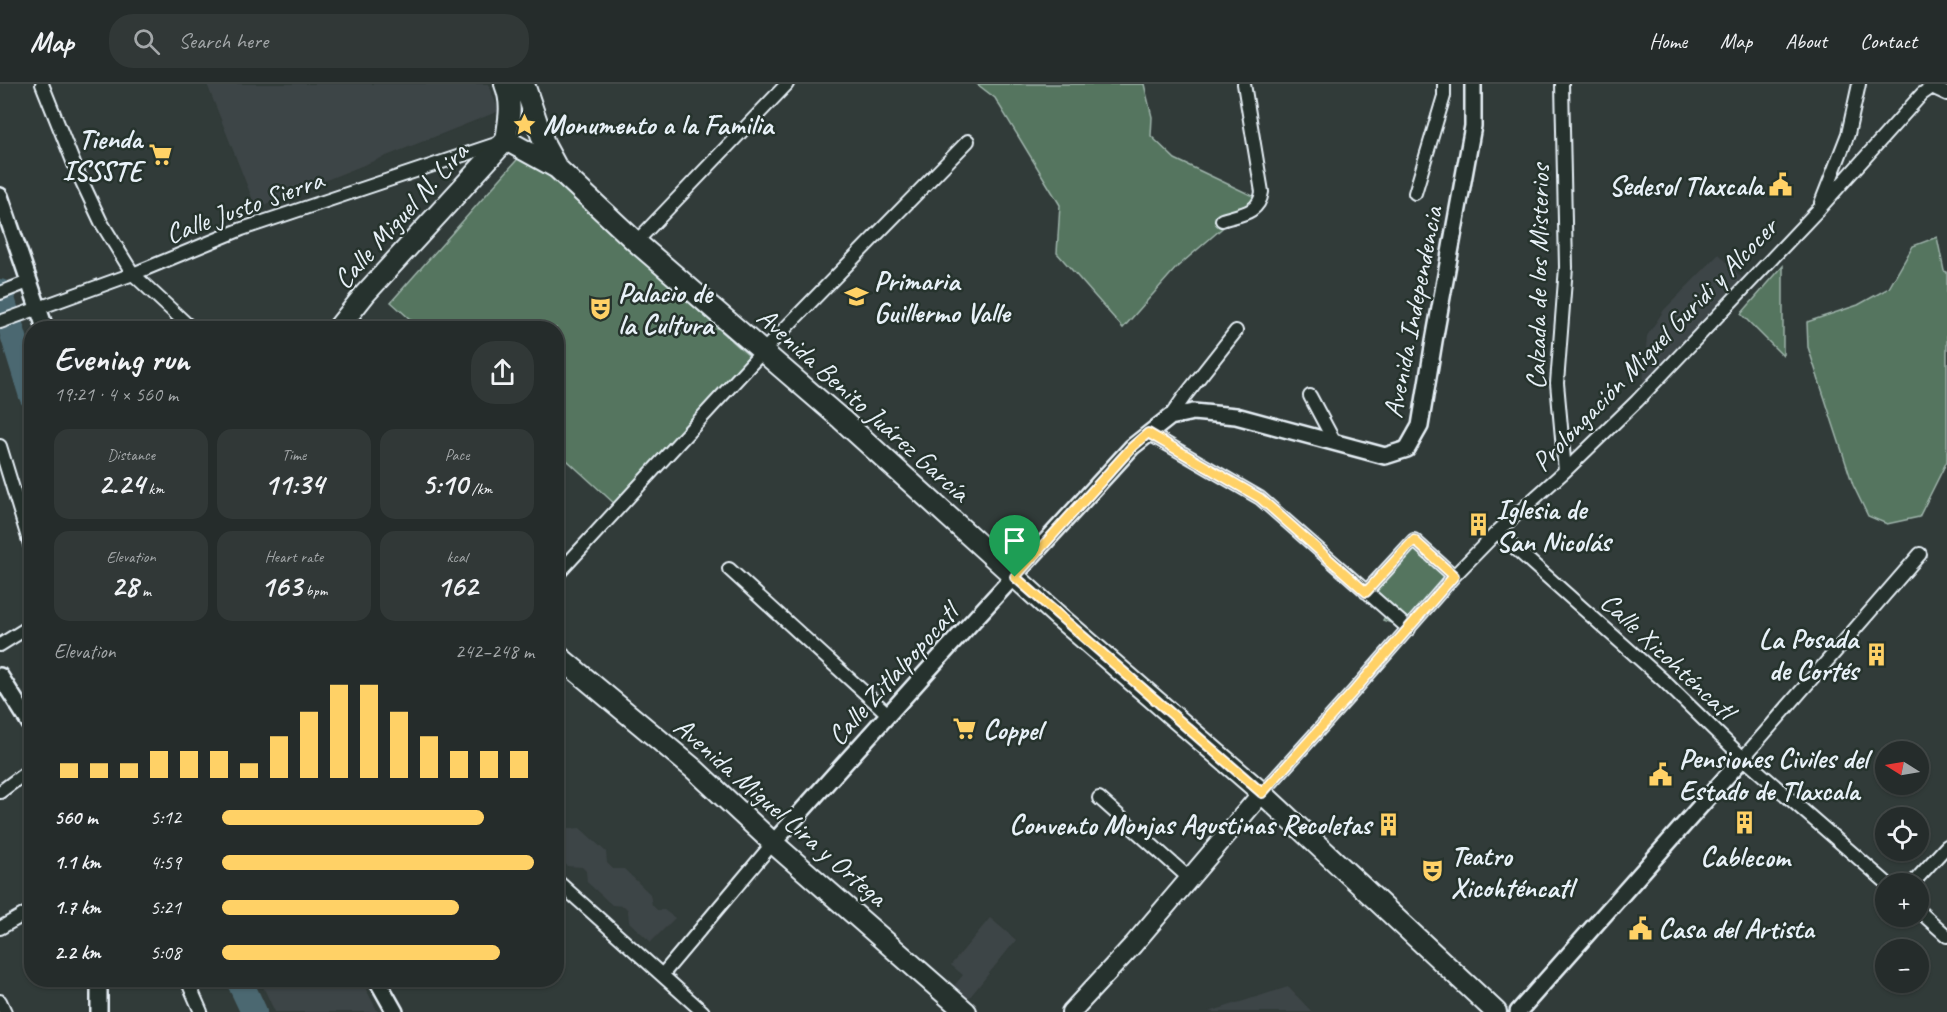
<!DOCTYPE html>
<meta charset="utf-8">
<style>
:root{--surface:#252c2b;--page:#313837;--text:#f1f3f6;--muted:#a3a7a9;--line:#424847;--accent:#ffd166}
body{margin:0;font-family:Caveat,sans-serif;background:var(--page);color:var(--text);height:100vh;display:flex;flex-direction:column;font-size:22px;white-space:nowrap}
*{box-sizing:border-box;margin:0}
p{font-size:20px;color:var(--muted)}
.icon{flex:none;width:33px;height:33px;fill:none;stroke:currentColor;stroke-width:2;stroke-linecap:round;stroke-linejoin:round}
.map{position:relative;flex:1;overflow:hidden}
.sheet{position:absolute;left:24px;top:237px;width:540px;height:666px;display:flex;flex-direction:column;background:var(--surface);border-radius:24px;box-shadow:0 2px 4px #0004,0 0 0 2px var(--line)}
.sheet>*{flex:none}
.needle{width:39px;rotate:281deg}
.buttons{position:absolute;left:1875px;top:657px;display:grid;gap:12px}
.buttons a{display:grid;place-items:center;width:54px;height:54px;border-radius:50%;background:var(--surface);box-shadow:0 2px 4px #0004,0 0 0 2px var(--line);font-size:30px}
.pin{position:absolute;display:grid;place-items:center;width:51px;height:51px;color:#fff;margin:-62px -26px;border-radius:50% 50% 50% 0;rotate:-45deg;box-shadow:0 0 6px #0007}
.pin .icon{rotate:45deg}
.round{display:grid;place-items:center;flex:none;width:63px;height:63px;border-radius:24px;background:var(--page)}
.summary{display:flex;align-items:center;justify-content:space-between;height:102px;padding:0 30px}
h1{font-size:33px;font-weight:600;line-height:45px}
.metrics{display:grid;grid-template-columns:repeat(3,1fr);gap:9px;height:102px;padding:6px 30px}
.metrics div{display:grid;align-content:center;border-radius:15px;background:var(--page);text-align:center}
.metrics b{font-size:30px;font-weight:600}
.metrics small{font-size:16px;font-weight:400}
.metrics p{font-size:16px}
.chart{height:168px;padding:12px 30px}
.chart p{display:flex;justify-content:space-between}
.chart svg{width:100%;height:108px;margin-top:6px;stroke:var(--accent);stroke-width:6}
ul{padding:0 30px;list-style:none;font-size:20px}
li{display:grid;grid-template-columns:96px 72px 1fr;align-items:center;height:45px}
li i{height:15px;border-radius:8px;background:var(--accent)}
header{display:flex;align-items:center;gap:36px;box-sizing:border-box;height:84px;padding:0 30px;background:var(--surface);border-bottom:2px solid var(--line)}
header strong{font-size:28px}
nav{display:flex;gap:33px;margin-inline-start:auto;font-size:21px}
.search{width:420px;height:54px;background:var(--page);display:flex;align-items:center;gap:15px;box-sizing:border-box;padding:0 21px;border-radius:24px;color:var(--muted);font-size:22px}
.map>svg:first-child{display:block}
.built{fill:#3e4547}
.green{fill:#55755e;stroke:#9eb3ab;stroke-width:1.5}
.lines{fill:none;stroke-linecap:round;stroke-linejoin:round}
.river{stroke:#4b6871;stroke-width:26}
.minor-casing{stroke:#e8f1f8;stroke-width:16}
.tertiary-casing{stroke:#e8f1f8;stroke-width:20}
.secondary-casing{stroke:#e8f1f8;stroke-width:22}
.primary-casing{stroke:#e8f1f8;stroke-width:24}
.minor{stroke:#26332d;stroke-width:12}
.tertiary{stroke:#26332d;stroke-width:15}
.secondary{stroke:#26332d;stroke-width:18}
.primary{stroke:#26332d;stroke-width:20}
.route-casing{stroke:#fff;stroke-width:12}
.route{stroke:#ffd166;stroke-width:8}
.labels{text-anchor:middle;stroke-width:5;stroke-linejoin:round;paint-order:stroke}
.poi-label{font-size:28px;font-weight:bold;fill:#e8f1f8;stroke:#26332d;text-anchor:start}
.street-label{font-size:28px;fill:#e8f1f8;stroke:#26332d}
</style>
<header>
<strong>Map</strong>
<div class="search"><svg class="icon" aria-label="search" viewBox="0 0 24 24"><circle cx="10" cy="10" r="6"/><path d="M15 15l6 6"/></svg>Search here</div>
<nav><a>Home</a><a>Map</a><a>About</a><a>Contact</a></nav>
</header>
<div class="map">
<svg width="1947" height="928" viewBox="0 0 1947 928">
<rect width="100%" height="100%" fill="#313b39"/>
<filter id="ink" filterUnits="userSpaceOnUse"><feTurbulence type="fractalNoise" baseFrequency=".0167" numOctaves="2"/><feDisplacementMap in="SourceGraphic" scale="12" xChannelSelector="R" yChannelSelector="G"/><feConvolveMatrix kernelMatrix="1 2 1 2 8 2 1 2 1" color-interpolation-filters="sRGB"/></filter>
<g filter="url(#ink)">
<!-- built -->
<path class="built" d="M 207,0 L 488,0 L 499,27 L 256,124 Z
M 1719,170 L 1743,195 L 1647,301 L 1643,301 L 1647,252 L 1664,226 Z
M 556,723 L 563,728 L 563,739 L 569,745 L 580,744 L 606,768 L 607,779 L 613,785 L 624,785 L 650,810 L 652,821 L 657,826 L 664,826 L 675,834 L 651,858 L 629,838 L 628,826 L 624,822 L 612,821 L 587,798 L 586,787 L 582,783 L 567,782 L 557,771 Z
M 990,834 L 1016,856 L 969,914 L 954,902 L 963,891 L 951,881 Z
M 260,896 L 361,896 L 378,928 L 275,928 Z
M 1288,903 L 1312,928 L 1209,928 Z"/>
<!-- green -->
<path class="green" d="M 977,0 L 1144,0 L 1152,33 L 1151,52 L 1175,75 L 1257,114 L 1176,184 L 1123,244 L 1057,169 L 1060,121 L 995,14 Z
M 523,69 L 749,272 L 616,421 L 557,367 L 556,244 L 420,244 L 391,218 Z
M 1937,153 L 1944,187 L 1947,188 L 1947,377 L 1919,433 L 1887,440 L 1868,432 L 1853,401 L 1808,263 L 1807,238 L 1858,221 L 1889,204 L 1913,162 Z
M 1783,182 L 1783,272 L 1741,230 Z
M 1414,456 L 1454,492 L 1409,545 L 1383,536 L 1388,527 L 1366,508 Z"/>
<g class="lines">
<!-- river -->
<path class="river" d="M 0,208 L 32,312
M 239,896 L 254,928"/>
<defs>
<path id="minor" d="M 42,0 L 76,85 L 101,138 L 133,190 L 191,244
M 1562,0 L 1566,183 L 1557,299 L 1565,387
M 1415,109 L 1444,12 L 1444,0
M 1821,119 L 1848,50 L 1859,0
M 1222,136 C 1240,130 1259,130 1262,108 L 1244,0
M 636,158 L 787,0
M 0,209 L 28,198
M 0,238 L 133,190 L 242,145 L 502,58
M 1310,312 L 1335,359
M 1170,333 L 1184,313 L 1236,247
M 1148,349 L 1260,414 L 1409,545
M 0,362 L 32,467
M 1497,448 L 1663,596 L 1743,674 L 1888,800
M 729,485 L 889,631
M 556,492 L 763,267 L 968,57
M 1366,508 L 1414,456 L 1454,492
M 0,561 L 32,541
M 1743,674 L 1920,470
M 0,708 L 32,684
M 1262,709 L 1353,608 L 1454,492 L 1497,448 L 1565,387 L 1637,317 L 1819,125 L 1922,10 L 1932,3 L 1947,10
M 1099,714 L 1189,794
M 556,796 L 703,928
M 1912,800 L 1947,762
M 1918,826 L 1947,852
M 0,844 L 32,826
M 662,891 L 773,759
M 187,896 L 201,928
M 0,917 L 5,928"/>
<path id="tertiary" d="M 0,112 L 45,244
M 0,592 L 32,643
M 773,759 L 949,563 L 1132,363 L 1170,333 L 1193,328 L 1236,332 L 1385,372 L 1407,365 L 1420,342 L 1434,257 L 1473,42 L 1473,0
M 99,896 L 99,928
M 377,896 L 395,928
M 1518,928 L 1743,674"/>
<path id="secondary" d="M 1071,928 L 1133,861 L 1262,709"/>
<path id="primary" d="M 505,0 C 513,20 509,36 506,56
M 524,0 L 545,62 L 557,84
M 506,56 L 557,84 L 636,158 L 841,335 L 1059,533 L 1262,709 L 1496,928
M 338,244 L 365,210 L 506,56
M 556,570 L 694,685 L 773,759 L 966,928"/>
</defs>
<!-- minor casing -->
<use href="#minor" class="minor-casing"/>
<!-- tertiary casing -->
<use href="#tertiary" class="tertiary-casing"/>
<!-- secondary casing -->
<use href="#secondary" class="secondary-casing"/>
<!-- primary casing -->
<use href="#primary" class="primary-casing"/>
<!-- minor -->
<use href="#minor" class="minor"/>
<!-- tertiary -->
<use href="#tertiary" class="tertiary"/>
<!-- secondary -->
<use href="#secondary" class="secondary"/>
<!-- primary -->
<use href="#primary" class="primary"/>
</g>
</g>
<g class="lines" filter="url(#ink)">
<defs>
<path id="route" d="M 1148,349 L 1260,414 L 1366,508 L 1414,456 L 1454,492 L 1353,608 L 1262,709 L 1015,493 L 1132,363 Z"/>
</defs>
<!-- route casing -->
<use href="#route" class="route-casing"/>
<!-- route -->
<use href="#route" class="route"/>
</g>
<!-- icons -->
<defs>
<symbol id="sight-bare" viewBox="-9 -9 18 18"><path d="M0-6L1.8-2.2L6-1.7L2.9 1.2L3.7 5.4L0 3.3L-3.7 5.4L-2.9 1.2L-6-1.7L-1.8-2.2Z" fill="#ffd166" stroke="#26332d" stroke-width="2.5" paint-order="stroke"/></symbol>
<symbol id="supermarket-bare" viewBox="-9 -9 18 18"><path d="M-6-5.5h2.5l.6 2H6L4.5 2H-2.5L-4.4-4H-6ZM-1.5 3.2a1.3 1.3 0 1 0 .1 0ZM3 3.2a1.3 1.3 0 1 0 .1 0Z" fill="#ffd166" stroke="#26332d" stroke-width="2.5" paint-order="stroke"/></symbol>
<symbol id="civic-bare" viewBox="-9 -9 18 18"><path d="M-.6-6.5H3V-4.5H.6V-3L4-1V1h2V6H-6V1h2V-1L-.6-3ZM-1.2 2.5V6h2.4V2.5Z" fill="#ffd166" stroke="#26332d" stroke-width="2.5" paint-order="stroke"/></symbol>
<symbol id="school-bare" viewBox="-9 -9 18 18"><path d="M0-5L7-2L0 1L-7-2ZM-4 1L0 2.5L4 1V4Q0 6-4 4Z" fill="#ffd166" stroke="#26332d" stroke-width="2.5" paint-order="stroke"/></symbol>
<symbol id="theatre-bare" viewBox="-9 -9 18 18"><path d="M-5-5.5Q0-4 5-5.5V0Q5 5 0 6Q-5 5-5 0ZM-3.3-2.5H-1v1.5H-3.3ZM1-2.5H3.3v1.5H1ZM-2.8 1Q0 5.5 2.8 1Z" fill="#ffd166" stroke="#26332d" stroke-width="2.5" paint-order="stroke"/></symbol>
<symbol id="building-bare" viewBox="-9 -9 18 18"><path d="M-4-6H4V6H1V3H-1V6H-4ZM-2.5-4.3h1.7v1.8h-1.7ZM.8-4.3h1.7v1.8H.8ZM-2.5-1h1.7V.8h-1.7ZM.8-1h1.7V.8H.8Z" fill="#ffd166" stroke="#26332d" stroke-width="2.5" paint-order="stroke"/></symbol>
</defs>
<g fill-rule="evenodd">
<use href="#sight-bare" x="508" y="24" width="33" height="33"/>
<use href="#supermarket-bare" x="144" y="54" width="33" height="33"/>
<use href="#civic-bare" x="1764" y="84" width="33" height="33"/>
<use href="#school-bare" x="840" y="196" width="33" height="33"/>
<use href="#theatre-bare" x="584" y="208" width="33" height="33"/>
<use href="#building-bare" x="1462" y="424" width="33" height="33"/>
<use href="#building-bare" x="1860" y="554" width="33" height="33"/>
<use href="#supermarket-bare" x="948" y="628" width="33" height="33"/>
<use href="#civic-bare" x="1644" y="674" width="33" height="33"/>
<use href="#building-bare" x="1728" y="722" width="33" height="33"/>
<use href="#building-bare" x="1372" y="724" width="33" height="33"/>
<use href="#theatre-bare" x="1416" y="770" width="33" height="33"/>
<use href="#civic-bare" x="1624" y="828" width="33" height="33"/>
</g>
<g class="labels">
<!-- poi labels -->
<g class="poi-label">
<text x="543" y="50">Monumento a la Familia</text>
<text x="142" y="64" text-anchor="end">Tienda<tspan x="142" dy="32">ISSSTE</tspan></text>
<text x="1763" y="111" text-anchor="end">Sedesol Tlaxcala</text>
<text x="874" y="206">Primaria<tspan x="874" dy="32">Guillermo Valle</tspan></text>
<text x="618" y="218">Palacio de<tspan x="618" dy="32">la Cultura</tspan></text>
<text x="1496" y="435">Iglesia de<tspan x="1496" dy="32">San Nicolás</tspan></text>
<text x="1858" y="564" text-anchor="end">La Posada<tspan x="1858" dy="32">de Cortés</tspan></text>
<text x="983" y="655">Coppel</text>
<text x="1679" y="684">Pensiones Civiles del<tspan x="1679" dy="32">Estado de Tlaxcala</tspan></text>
<text x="1371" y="750" text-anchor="end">Convento Monjas Agustinas Recoletas</text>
<text x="1451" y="781">Teatro<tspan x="1451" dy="32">Xicohténcatl</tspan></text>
<text x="1745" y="782" text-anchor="middle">Cablecom</text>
<text x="1658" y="854">Casa del Artista</text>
</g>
<!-- street labels -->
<g class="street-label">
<text transform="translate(244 122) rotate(-20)" y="10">Calle Justo Sierra</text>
<text transform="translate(400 131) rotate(-48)" y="10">Calle Miguel N. Lira</text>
<text transform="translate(1537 193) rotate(-89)" y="10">Calzada de los Misterios</text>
<text transform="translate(1412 228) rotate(-79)" y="10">Avenida Independencia</text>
<text transform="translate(1654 260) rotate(-46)" y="10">Prolongación Miguel Guridi y Alcocer</text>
<text transform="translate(864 320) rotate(42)" y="10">Avenida Benito Juárez García</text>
<text transform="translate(1668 571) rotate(43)" y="10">Calle Xicohténcatl</text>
<text transform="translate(892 590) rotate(-48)" y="10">Calle Zitlalpopocatl</text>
<text transform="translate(781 727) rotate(41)" y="10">Avenida Miguel Lira y Ortega</text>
</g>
</g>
</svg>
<div class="buttons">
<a><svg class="needle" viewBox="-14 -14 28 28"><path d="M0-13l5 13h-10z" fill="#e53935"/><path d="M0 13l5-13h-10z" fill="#a3a7a9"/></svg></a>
<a><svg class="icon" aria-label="locate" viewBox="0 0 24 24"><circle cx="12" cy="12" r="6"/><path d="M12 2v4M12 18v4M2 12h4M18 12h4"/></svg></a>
<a>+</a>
<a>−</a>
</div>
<div class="pin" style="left:1015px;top:493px;background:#1e9e55"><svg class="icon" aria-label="arrive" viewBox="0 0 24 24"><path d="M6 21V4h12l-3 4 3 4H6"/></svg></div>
<section class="sheet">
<div class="summary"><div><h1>Evening run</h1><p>19:21 · 4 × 560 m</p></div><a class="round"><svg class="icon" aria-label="share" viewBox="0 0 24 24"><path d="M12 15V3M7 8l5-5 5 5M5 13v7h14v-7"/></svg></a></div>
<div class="metrics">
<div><p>Distance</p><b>2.24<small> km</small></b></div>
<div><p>Time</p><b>11:34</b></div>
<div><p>Pace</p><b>5:10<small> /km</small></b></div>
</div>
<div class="metrics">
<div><p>Elevation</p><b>28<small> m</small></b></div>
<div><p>Heart rate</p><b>163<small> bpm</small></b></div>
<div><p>kcal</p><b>162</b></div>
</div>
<div class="chart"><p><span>Elevation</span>242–248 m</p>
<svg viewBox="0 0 160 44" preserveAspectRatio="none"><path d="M5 44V38M15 44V38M25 44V38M35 44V33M45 44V33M55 44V33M65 44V38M75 44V27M85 44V17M95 44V6M105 44V6M115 44V17M125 44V27M135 44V33M145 44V33M155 44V33"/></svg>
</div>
<ul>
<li><b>560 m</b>5:12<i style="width:84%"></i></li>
<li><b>1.1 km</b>4:59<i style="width:100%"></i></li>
<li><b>1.7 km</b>5:21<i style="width:76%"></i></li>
<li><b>2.2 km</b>5:08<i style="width:89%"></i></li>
</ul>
</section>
</div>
